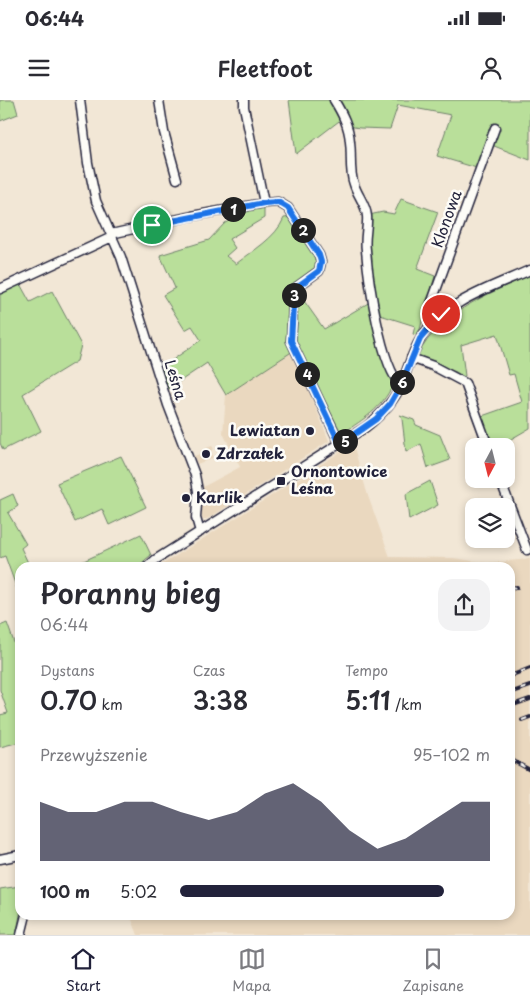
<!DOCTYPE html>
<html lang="pl">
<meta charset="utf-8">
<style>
:root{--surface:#fff;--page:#f2f2f3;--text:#2b2b33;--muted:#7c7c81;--line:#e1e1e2;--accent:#22223b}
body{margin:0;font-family:"Playpen Sans",sans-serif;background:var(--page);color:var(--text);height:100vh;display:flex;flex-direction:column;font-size:19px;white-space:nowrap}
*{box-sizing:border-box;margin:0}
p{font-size:16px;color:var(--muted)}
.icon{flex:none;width:28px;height:28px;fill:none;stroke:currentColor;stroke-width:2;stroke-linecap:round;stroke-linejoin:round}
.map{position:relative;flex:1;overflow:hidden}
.drawer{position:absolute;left:15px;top:462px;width:500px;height:358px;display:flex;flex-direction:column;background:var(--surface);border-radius:15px;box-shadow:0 2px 8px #0003}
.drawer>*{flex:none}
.needle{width:32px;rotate:187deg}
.buttons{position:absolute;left:465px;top:338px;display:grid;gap:10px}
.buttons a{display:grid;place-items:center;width:50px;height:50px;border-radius:10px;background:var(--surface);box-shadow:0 2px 8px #0003;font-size:25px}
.pin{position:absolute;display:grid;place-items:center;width:42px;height:42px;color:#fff;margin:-21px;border:2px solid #fff;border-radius:50%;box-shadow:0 1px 5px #0007}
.km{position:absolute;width:25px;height:25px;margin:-12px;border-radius:50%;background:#222;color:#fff;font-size:14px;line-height:25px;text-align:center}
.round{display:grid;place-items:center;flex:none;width:52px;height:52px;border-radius:15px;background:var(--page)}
.headline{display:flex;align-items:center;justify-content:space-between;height:85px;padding:0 25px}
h1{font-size:28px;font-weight:600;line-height:38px}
.metrics{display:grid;grid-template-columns:repeat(3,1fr);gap:8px;height:85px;padding:5px 25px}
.metrics div{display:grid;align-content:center}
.metrics b{font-size:25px;font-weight:600}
.metrics small{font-size:14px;font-weight:400}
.metrics p{font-size:14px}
.chart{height:140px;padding:10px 25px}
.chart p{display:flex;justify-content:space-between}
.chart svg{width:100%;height:90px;margin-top:5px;fill:var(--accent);opacity:.7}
ul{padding:0 25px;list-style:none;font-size:16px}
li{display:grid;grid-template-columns:80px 60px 1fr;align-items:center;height:38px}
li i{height:12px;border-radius:6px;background:var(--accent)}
.status{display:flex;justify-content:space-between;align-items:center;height:35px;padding:0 25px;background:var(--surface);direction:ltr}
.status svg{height:14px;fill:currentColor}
header{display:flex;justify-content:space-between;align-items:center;height:65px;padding:0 25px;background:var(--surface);font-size:22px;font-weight:600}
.dock{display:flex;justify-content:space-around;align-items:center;height:70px;border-top:1px solid var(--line);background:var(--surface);font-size:14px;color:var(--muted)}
.dock a{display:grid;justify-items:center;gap:2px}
.dock .current{color:var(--accent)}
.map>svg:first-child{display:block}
.built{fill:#ead8bf}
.green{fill:#b9df9a;stroke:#6e806a}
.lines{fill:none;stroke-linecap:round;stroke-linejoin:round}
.minor-casing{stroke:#22223b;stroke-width:11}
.minor{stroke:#fdfcf7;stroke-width:8}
.rail-casing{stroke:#22223b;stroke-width:4}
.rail{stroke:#fdfcf7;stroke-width:2;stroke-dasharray:5.5;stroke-linecap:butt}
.route-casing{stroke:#fff;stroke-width:10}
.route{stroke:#1a73e8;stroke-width:6}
.poi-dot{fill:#22223b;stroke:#fdfcf7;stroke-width:2}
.labels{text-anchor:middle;stroke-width:5;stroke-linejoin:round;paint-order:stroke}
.street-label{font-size:15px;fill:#22223b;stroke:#fdfcf7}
.poi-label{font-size:15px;font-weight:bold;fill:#22223b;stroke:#fdfcf7;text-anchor:start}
</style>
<div class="status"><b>06:44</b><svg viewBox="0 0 49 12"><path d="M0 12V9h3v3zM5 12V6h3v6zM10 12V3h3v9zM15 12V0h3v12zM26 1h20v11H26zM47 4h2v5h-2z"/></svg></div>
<header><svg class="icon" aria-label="menu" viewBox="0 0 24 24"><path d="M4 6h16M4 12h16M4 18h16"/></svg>Fleetfoot<svg class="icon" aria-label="person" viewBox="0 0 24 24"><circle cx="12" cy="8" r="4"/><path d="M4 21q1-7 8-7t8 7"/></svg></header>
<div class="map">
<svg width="530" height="835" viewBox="0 0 530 835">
<rect width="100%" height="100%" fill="#f2e7d6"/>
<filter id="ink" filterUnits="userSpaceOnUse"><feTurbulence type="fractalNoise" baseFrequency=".02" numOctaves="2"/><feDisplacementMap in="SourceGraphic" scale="10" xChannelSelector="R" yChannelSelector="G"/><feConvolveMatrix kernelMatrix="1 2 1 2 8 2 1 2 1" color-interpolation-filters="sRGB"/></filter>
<g filter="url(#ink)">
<!-- built -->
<path class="built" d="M 293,251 L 329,341 L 209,418 L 202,420 L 201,388 L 240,367 L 223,333 L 226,295 Z
M 353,344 L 368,396 L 390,457 L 453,458 L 487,463 L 530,459 L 530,835 L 138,835 L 130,815 L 510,815 L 510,468 L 158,467 Z
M 212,346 L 214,349 L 210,351 L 213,358 L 197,364 L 194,356 L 205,352 L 204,349 Z"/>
<!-- green -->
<path class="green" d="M 0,0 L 14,0 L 18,14 L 0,21 Z
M 289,0 L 530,0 L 530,60 L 489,44 L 480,69 L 437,56 L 451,15 L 398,5 L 390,29 L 360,28 L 348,26 L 343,18 L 296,54 Z
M 401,99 L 438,112 L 417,169 L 435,176 L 420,229 L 416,235 L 413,234 L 415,226 L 377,214 L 368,136 L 369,115 L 383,112 L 394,114 Z
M 264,107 L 264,118 L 229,139 L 235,148 L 226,156 L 236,164 C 252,151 276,138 284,118 L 292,117 C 301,131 321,152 317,169 L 294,185 L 293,251 L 226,295 L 207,263 L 167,290 L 161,268 L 201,240 L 192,226 L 185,230 L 163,195 L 175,188 L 160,155 L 209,140 L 225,123 L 249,111 Z
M 530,175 L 530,328 L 499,346 L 491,346 L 482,316 L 522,302 L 514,274 L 509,275 L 497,234 L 461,245 L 465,276 L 463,277 L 456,272 L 421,259 L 418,255 C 440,212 488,194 530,175 Z
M 20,184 L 30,202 L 52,191 L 81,245 L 77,261 L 23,294 L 41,331 L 3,350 L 0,343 L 0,192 Z
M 297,191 L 324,229 L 370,202 L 373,222 L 375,225 L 393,285 C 380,310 365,318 343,333 L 341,332 L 293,240 Z
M 400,315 L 414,320 L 416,325 L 440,335 L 450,360 L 428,368 L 421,344 L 406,352 L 402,319 Z
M 121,356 L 146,407 L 109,425 L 102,409 L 75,422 L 57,383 Z
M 430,381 L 438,405 L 409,420 L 406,394 Z
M 13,394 L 18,406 L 8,413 L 26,444 L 21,448 L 30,467 L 20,468 L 20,492 L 18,492 L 5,456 L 0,458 L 0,400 Z
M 141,434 L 151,455 L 137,467 L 71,467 Z
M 7,523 L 20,559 L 20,642 L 0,647 L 0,615 L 8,613 L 0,590 L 0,526 Z
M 20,786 L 20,815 L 16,835 L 0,835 L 0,789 Z"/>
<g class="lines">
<defs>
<path id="minor" d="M 80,0 L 88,63 L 96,101 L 121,157 L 168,305 L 195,375 L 198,391 L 196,418 L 200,432
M 159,0 L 164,32 L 177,79
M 244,0 L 244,7 L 264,103
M 334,0 C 342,13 349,26 350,42 C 352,56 349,71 354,84 C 357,95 366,104 367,116 C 368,127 364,138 366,150 C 368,178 381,268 401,285
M 111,134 L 192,116 L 264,103 L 278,102 L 288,108 L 319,155 L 321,162 L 319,171 L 294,189 L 291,241 L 340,344
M 0,189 L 112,137
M 436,219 L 431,212 L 431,204 L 495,28
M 411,258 L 433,266 L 465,283 L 488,346
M 500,379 L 527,450
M 146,468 L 155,460 L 366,327 C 381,315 394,302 402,283 C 408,268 412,252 421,238 C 445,201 492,187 530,170
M 0,759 L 20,755
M 21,835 L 26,815"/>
</defs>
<!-- minor casing -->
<use href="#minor" class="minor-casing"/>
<!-- minor -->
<use href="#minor" class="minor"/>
<defs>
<path id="rail" d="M 510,488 L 517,487
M 510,576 L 530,568
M 510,593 L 530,586
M 510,606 L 530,599
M 522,620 L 530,617
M 510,659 L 530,670"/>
</defs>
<!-- rail casing -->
<use href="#rail" class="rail-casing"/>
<!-- rail -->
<use href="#rail" class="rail"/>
</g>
</g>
<g class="lines" filter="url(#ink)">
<defs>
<path id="route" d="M 152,125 L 264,103 L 278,102 L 288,108 L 319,155 L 321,162 L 319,171 L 294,189 L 291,241 L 340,344 L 376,319 L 390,304 L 401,285 L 420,239 L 441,214"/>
</defs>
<!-- route casing -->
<use href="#route" class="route-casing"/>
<!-- route -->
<use href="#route" class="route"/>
</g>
<!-- markers -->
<g class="poi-dot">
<circle cx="310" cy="331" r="5"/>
<circle cx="206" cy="354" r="5"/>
<rect x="276" y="376" width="10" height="10" rx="2.5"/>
<circle cx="186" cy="398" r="5"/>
</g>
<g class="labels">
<!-- street labels -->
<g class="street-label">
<text transform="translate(447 119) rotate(-70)" y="5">Klonowa</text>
<text transform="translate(175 280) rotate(73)" y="5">Leśna</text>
</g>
<!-- poi labels -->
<g class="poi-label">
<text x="300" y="336" text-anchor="end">Lewiatan</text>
<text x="216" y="359">Zdrzałek</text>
<text x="291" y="377">Ornontowice<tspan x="291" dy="17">Leśna</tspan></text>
<text x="196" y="403">Karlik</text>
</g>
</g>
</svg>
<div class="buttons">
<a><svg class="needle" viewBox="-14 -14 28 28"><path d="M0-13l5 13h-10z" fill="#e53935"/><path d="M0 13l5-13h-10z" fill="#7c7c81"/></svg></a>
<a><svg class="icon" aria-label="layers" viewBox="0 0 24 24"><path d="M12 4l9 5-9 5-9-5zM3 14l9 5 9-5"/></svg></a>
</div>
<div class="pin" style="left:152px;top:125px;background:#1e9e55"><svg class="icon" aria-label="arrive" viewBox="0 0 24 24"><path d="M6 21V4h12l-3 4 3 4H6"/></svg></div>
<div class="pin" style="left:441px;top:214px;background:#d93025"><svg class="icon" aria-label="check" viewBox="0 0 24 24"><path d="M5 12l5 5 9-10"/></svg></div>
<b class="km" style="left:233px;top:109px">1</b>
<b class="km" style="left:303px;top:130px">2</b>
<b class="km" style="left:294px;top:195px">3</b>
<b class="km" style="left:307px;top:274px">4</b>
<b class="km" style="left:345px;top:341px">5</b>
<b class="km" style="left:402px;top:282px">6</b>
<section class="drawer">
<div class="headline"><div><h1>Poranny bieg</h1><p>06:44</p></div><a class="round"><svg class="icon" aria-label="share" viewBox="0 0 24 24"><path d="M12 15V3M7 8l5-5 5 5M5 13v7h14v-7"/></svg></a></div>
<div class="metrics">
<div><p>Dystans</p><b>0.70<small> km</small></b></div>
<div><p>Czas</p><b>3:38</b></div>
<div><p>Tempo</p><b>5:11<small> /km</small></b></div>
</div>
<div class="chart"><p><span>Przewyższenie</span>95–102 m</p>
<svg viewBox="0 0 160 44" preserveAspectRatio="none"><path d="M0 44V15L10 20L20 20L30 15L40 15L50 20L60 24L70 20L80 11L90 6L100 15L110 29L120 38L130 33L140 24L150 15L160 15V44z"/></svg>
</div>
<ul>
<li><b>100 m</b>5:02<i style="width:85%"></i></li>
</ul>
</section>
</div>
<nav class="dock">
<a class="current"><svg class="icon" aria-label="home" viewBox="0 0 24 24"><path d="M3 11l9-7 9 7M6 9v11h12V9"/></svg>Start</a>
<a><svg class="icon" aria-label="map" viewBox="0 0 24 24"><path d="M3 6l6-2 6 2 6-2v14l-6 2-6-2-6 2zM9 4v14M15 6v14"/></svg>Mapa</a>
<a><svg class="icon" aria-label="saved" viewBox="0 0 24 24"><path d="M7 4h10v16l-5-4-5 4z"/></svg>Zapisane</a>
</nav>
